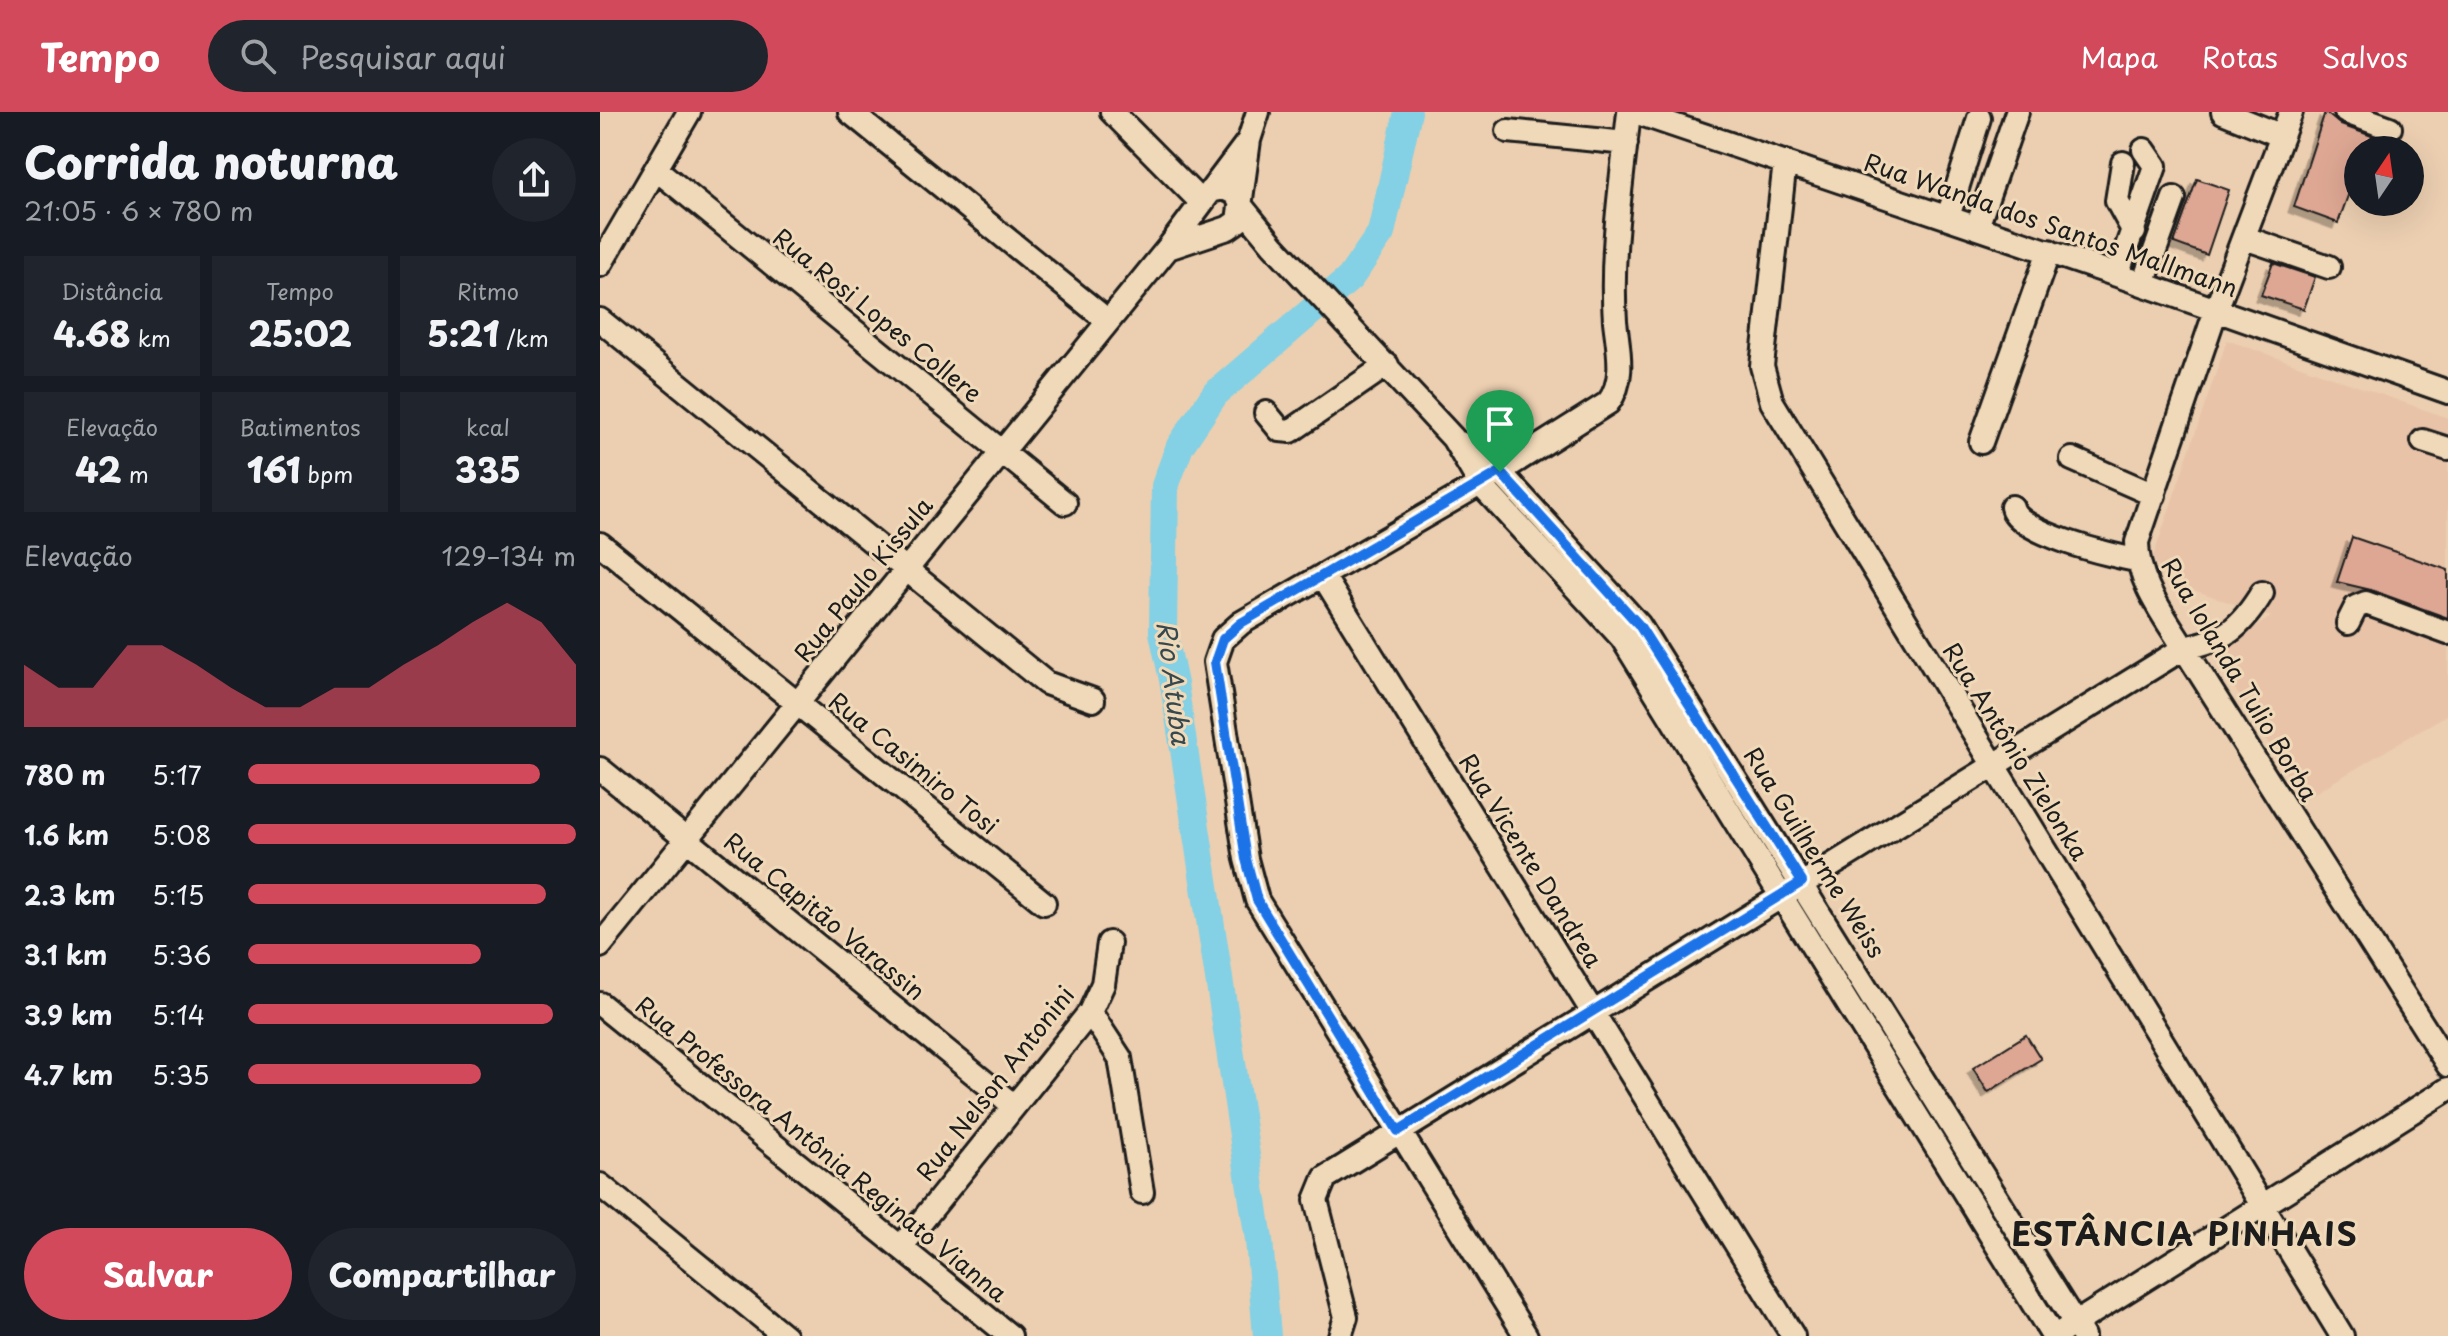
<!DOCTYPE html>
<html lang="pt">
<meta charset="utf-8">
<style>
:root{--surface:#171b24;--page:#20242c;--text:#f1f3f6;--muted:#9ea1a6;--accent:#d1495b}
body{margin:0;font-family:"Playpen Sans",sans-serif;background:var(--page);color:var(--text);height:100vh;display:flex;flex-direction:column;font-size:30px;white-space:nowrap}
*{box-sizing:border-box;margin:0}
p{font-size:26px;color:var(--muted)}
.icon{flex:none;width:44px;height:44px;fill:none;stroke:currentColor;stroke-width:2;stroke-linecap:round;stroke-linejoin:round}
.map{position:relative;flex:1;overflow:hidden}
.side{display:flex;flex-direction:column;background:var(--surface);width:600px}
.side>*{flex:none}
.needle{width:52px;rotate:13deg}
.buttons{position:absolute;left:1744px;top:24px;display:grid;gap:16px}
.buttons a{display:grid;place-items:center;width:80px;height:80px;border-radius:50%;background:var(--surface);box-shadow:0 8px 32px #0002;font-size:40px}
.pin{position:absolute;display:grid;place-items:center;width:68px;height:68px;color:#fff;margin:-82px -34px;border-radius:50% 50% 50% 0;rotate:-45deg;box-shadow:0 0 8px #0007}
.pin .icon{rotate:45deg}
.round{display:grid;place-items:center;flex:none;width:84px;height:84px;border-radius:42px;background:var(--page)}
.overview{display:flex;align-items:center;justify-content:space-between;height:136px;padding:0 24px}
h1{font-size:44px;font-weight:800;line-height:60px}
.figures{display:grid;grid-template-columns:repeat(3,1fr);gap:12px;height:136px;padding:8px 24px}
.figures div{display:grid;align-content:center;border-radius:0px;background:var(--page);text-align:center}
.figures b{font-size:34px;font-weight:800}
.figures small{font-size:22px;font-weight:400}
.figures p{font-size:22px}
.chart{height:224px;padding:16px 24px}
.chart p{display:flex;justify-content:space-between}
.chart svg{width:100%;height:144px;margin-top:8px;fill:var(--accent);opacity:.7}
.button{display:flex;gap:16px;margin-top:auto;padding:16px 24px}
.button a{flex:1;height:92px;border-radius:48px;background:var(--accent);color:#fff;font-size:32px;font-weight:800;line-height:92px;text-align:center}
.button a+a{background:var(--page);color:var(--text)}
ul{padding:0 24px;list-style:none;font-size:26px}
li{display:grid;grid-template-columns:128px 96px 1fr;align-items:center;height:60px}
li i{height:20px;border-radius:10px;background:var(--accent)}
header{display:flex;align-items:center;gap:48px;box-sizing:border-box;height:112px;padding:0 40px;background:var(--accent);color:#fff}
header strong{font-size:38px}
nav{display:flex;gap:44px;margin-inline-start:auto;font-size:28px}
.search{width:560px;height:72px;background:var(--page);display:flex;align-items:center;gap:20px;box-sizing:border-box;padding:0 28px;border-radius:44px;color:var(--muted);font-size:30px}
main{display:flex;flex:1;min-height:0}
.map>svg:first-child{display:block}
.built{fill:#e8c3a8}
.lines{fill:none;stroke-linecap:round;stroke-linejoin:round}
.river{stroke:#84d0e4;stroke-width:28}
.building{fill:#dda793;stroke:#1c1c1c;stroke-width:2;filter:url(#shadow)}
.minor-casing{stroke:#1c1c1c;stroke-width:28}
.minor{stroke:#f0d9b8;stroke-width:22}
.route-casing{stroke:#fff;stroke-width:16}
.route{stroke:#1a73e8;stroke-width:10}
.labels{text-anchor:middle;stroke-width:6;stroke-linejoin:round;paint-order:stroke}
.street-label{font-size:24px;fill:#1c1c1c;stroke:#f0d9b8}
.water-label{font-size:26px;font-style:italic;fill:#36494e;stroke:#f0d9b8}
.district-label{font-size:32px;font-weight:bold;letter-spacing:2px;fill:#1c1c1c;stroke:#f0d9b8}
</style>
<header>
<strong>Tempo</strong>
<div class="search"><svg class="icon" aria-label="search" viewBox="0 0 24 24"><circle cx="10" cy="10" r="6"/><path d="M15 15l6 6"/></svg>Pesquisar aqui</div>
<nav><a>Mapa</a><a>Rotas</a><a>Salvos</a></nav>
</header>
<main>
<section class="side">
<div class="overview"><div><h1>Corrida noturna</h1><p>21:05 · 6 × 780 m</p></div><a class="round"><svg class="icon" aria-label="share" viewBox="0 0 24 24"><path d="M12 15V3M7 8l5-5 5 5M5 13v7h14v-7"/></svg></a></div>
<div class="figures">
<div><p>Distância</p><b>4.68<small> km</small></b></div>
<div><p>Tempo</p><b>25:02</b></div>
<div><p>Ritmo</p><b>5:21<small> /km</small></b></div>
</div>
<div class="figures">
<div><p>Elevação</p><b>42<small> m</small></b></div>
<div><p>Batimentos</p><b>161<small> bpm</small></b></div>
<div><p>kcal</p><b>335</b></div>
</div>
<div class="chart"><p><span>Elevação</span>129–134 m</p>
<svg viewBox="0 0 160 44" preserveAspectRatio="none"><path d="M0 44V25L10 32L20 32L30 19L40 19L50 25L60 32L70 38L80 38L90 32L100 32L110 25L120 19L130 12L140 6L150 12L160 25V44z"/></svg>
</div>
<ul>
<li><b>780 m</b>5:17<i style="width:89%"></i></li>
<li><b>1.6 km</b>5:08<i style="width:100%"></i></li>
<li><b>2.3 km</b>5:15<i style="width:91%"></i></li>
<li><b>3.1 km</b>5:36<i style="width:71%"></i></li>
<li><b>3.9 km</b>5:14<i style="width:93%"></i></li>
<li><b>4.7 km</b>5:35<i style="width:71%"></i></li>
</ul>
<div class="button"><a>Salvar</a><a>Compartilhar</a></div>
</section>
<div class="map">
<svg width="1848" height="1224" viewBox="0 0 1848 1224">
<defs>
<filter id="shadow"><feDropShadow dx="-5.5" dy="5.5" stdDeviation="0" flood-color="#0004"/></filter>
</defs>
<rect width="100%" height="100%" fill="#eccfb1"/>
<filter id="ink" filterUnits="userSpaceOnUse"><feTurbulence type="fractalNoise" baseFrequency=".0125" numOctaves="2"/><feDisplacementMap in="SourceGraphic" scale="16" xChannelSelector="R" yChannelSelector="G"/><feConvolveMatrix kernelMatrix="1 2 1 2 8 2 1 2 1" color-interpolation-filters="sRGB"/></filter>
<g filter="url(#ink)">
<!-- built -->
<path class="built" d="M 1627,228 L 1848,306 L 1848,602 L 1703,688 L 1613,541 L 1671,505 L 1565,468 L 1553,445 Z"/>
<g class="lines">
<!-- river -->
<path class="river" d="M 667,1224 L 659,1128 L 574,572 L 563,520 L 565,374 L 580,334 L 615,282 L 750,166 L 781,121 L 808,0"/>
</g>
<!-- building -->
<path class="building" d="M 1725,0 L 1741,13 L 1772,24 L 1767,38 L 1758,38 L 1758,56 L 1738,111 L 1694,95 Z
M 1597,67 L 1629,78 L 1607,143 L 1574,131 Z
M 1673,151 L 1715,165 L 1704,197 L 1661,183 Z
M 1752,425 L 1848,458 L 1848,506 L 1771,478 L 1737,470 Z
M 1426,923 L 1441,947 L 1388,980 L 1373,956 Z"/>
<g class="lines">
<defs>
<path id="minor" d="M 250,0 L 508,209
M 512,0 L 601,90
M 1035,0 L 1517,163 L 1848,280
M 1623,0 L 1682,24
M 1691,0 L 1616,198 L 1537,430 C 1537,470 1564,503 1584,536 L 1848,953
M 1746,0 L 1790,16
M 908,19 L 1026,31
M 1185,50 L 1162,254 L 1172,290 L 1742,1224
M 1523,51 L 1517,89 L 1534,120
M 56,57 L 465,391
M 610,79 L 624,76 L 636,82 L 642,95 L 673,133 L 853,326 L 880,372 L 1022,526 L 1453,1224
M 1348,105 L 1379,6
M 1377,115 L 1417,0
M 1645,126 L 1729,155
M 568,136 L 628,116 L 638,109 L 649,28 L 658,0
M 0,153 L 89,0
M 1517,163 L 1555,54 L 1544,38
M 1543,172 L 1574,86
M 0,208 L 446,571 L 493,588
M 666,301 L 680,318 L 691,319 L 787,253
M 1823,329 L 1848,337
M 1381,330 L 1449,139
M 860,331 L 900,360 L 1039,513 L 1483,1224
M 1472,347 L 1554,383
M 1412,395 C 1417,421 1512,444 1537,448
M 0,432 L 444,791
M 723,464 L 1193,1224
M 1748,511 L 1756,495 L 1766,491 L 1848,521
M 0,657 L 414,994
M 0,834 L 568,136 L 649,28
M 0,892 L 410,1224
M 490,900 L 520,946 L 542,1080
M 0,1073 L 185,1224
M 301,1135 L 490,900 L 503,872 L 509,831
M 1463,1219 L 1848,977
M 740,1224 L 746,1205 L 716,1088 L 725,1066 L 1584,536 C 1625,528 1640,517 1662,481
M 926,1224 L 657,788 L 646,747 L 615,550 L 623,527 L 641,511 L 880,372 L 1008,291 C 1026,268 1018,237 1015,209 C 1010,140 1022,68 1029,0"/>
</defs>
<!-- minor casing -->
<use href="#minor" class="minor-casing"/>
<!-- minor -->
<use href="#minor" class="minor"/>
</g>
</g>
<g class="lines" filter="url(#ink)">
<defs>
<path id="route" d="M 900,360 L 1039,513 L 1202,770 L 798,1019 L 657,788 L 646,747 L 615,550 L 623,527 L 641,511 Z"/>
</defs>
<!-- route casing -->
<use href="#route" class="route-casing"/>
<!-- route -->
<use href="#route" class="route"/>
</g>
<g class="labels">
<!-- street labels -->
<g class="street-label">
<text transform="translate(1451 114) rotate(19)" y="8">Rua Wanda dos Santos Mallmann</text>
<text transform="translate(277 204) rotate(39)" y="8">Rua Rosi Lopes Collere</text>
<text transform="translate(264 468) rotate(-51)" y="8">Rua Paulo Kissula</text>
<text transform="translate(1639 568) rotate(59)" y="8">Rua Iolanda Tulio Borba</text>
<text transform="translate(1415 640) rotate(58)" y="8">Rua Antônio Zielonka</text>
<text transform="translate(313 652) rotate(39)" y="8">Rua Casimiro Tosi</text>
<text transform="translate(1214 741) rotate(58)" y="8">Rua Guilherme Weiss</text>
<text transform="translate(930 749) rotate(58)" y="8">Rua Vicente Dandrea</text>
<text transform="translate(224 805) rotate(39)" y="8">Rua Capitão Varassin</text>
<text transform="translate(396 972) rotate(-52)" y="8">Rua Nelson Antonini</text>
<text transform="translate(221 1038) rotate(39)" y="8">Rua Professora Antônia Reginato Vianna</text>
</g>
<!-- water labels -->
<g class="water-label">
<text transform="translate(573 571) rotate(83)" y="9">Rio Atuba</text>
</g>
<!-- district labels -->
<g class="district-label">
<text x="1585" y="1134">ESTÂNCIA PINHAIS</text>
</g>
</g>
</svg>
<div class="buttons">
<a><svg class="needle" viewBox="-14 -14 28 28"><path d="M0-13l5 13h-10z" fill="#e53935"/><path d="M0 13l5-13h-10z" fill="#9ea1a6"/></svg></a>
</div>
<div class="pin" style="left:900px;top:360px;background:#1e9e55"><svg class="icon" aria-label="arrive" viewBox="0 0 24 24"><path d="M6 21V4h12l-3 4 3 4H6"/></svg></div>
</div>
</main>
